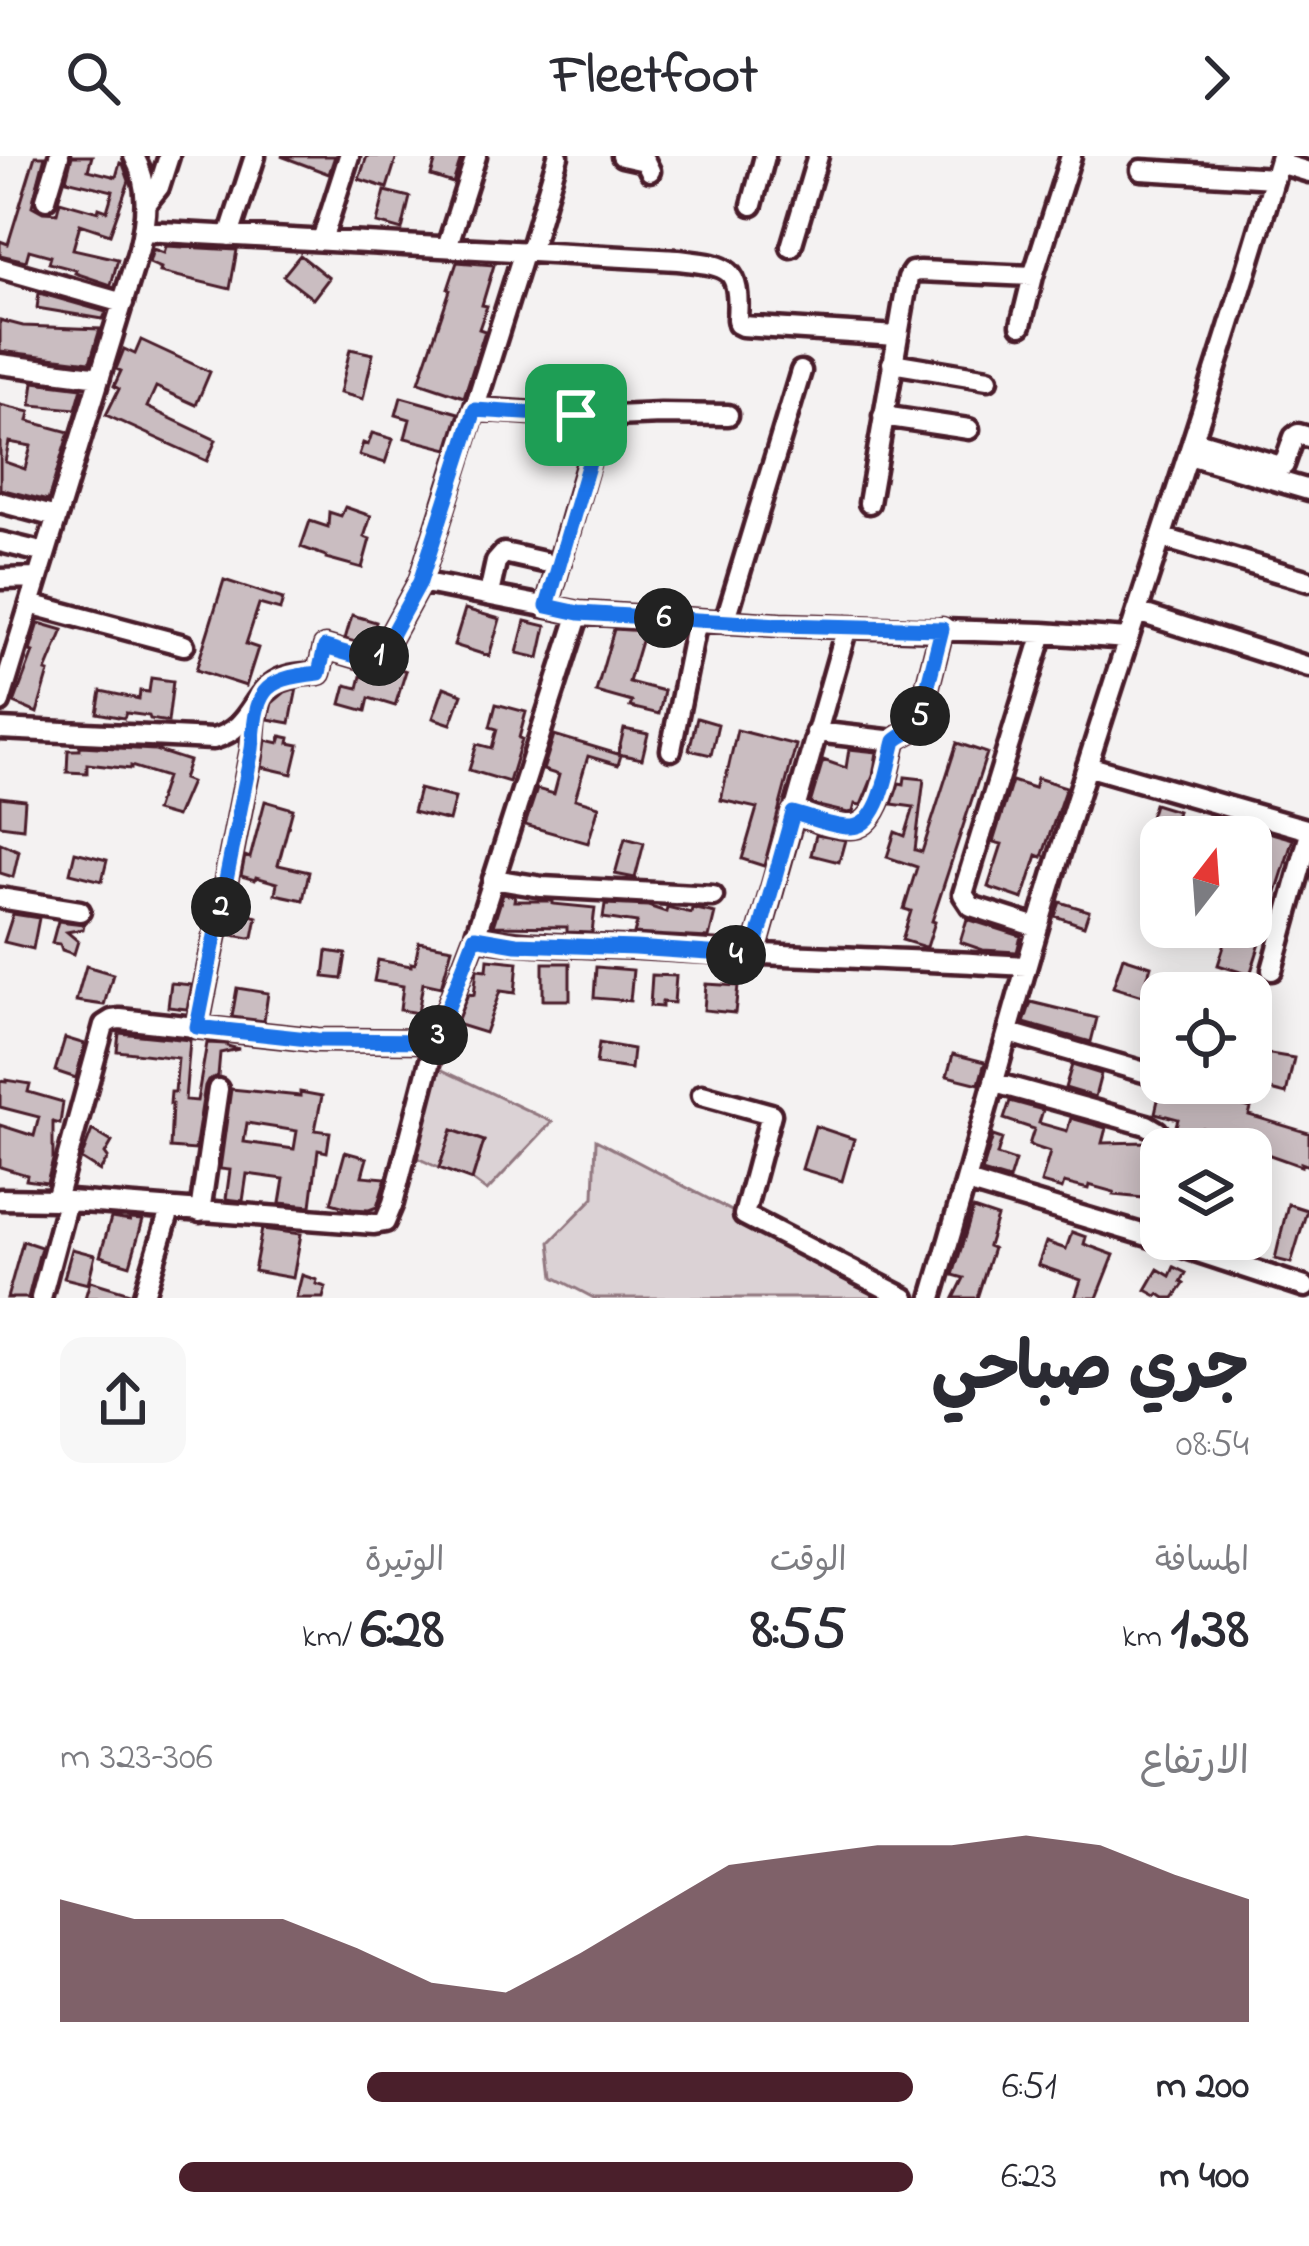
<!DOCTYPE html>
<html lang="ar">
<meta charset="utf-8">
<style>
:root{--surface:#fff;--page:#f7f7f7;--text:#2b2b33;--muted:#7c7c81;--accent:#4a1f2b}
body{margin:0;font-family:"Indie Flower","Playpen Sans Arabic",sans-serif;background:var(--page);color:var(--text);direction:rtl;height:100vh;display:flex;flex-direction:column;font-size:45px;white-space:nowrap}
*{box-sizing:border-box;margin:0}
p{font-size:39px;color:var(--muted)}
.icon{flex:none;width:66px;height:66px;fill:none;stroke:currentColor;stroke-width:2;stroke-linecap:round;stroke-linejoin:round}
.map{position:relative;height:1142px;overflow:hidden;direction:ltr}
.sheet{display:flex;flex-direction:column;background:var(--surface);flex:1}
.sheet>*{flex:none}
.needle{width:78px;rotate:17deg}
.tools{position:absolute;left:1140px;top:660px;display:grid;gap:24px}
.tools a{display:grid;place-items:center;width:132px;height:132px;border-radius:24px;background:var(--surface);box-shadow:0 6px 30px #0003;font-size:60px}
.pin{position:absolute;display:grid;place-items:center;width:102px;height:102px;color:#fff;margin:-51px;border-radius:24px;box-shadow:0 6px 18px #0006}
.km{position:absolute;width:60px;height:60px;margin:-30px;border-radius:50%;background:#222;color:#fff;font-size:33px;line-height:60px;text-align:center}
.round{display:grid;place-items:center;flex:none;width:126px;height:126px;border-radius:24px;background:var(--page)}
.overview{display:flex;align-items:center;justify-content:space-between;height:204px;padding:0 60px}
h1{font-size:66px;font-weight:700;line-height:90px}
.figures{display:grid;grid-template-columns:repeat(3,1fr);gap:18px;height:204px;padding:12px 60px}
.figures div{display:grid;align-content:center}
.figures b{font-size:60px;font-weight:700}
.figures small{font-size:33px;font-weight:400}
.figures p{font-size:33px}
.chart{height:336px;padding:24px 60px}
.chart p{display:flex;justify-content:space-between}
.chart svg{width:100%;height:216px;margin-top:12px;fill:var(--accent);opacity:.7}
ul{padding:0 60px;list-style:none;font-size:39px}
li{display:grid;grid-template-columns:192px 144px 1fr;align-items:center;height:90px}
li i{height:30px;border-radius:15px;background:var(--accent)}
header{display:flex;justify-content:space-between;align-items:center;height:156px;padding:0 60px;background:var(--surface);font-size:54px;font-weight:700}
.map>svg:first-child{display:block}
.green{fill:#dbd2d5;stroke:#927880;stroke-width:3}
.building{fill:#cabdc1;stroke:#4a1f2b;stroke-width:3;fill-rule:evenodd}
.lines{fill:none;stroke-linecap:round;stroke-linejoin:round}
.minor-casing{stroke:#4a1f2b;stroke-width:27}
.minor{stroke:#fff;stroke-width:18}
.route-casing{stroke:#fff;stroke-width:24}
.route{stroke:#1a73e8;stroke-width:15}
</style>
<header><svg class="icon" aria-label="forward" viewBox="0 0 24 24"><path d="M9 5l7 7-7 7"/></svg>Fleetfoot<svg class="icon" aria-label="search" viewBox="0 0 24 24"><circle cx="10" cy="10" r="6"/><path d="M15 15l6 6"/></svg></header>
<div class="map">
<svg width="1309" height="1142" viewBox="0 0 1309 1142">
<rect width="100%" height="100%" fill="#f4f2f2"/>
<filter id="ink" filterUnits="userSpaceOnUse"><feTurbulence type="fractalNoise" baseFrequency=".00833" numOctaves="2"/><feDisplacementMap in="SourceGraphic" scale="24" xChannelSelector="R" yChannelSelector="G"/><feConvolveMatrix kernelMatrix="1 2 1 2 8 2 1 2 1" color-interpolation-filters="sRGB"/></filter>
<g filter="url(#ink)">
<!-- green -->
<path class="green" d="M 436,911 L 552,966 L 487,1035 L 472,1024 L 484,985 L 452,974 L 439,1012 L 411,999 Z
M 596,984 L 898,1142 L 594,1142 L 554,1121 L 550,1086 L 594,1041 Z"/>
<!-- building -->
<path class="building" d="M 35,0 L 45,0 L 32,50 L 43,56 L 57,57 L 60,45 L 98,56 L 99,52 L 107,55 L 113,35 L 66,24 L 72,0 L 92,0 L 88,14 L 116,21 L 120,7 L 123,8 L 129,25 L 110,78 L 80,68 L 73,93 L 118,103 L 111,129 L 75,117 L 76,114 L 49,107 L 51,100 L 29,94 L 26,105 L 0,99 L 0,85 L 8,88 Z
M 281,0 L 335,0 L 329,18 Z
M 367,0 L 397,0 L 387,32 L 359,23 Z
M 437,0 L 462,0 L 453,27 L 431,20 Z
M 385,35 L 410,41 L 402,74 L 377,67 Z
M 166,90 L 237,94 L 230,133 L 160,116 L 161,112 L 149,107 L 153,93 L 164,97 Z
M 300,99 L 329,122 L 313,143 L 283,120 Z
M 457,106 L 494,109 L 482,149 L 487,150 L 479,173 L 485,175 L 464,241 L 419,226 L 450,134 L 448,133 Z
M 39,137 L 106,156 L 103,163 L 37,152 Z
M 0,164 L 23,170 L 100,173 L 90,206 L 0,195 Z
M 141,184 L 210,216 L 196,249 L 156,231 L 147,251 L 216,284 L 207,305 L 106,259 L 119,233 L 114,230 L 121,215 L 116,213 L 124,193 L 135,198 Z
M 350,193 L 373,198 L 363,243 L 340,237 Z
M 34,226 L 82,232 L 76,253 L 31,249 Z
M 401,241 L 459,257 L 448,293 L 405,282 L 410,263 L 396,259 Z
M 0,249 L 30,256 L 28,265 L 69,276 L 48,345 L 0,333 ZM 9,286 L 31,290 L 25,313 L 5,306 Z
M 372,277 L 393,283 L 385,307 L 359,299 L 363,287 L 368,289 Z
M 345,351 L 371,360 L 364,381 L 370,383 L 362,412 L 326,402 L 326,400 L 301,391 L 310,365 L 328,371 L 329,356 L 341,360 Z
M 224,424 L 283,443 L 280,454 L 259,448 L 246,488 L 258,492 L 246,530 L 196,514 Z
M 465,453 L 500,463 L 489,500 L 454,489 Z
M 352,459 L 376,466 L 368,490 L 345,483 Z
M 525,465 L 546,470 L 539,502 L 517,497 Z
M 39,467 L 63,474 L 46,515 L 49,516 L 37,557 L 14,547 L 33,496 L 30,495 Z
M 614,473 L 644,475 L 629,526 L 664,535 L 659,558 L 630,551 L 632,546 L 596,536 Z
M 390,509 L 406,515 L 395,550 L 369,542 L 366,555 L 341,548 L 346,529 L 358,532 L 361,520 L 382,526 Z
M 151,522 L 173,525 L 168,566 L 150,563 L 149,560 L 126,557 L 124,562 L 97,557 L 101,535 L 139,543 L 140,535 L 149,536 Z
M 444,531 L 462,538 L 451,568 L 433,562 Z
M 297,532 L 290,567 L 268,563 L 272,547 L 285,536 Z
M 496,548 L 526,556 L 519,582 L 522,583 L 509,626 L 469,614 L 477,588 L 492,592 L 497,573 L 490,571 Z
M 697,562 L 718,568 L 711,599 L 689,594 Z
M 624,573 L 648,578 L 642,603 L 618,598 Z
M 737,574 L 796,589 L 764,710 L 742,703 L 757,652 L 721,644 Z
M 554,579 L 621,599 L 618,609 L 588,600 L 575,643 L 599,650 L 588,687 L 525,669 L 537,633 L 554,638 L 559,619 L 543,614 Z
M 281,580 L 290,582 L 289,587 L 299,589 L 292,618 L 262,611 L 266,584 L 279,587 Z
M 957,587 L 987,597 L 932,765 L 935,766 L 927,791 L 925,791 L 902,784 L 911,755 L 904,753 L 917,711 L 887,701 L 895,676 L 905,680 L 914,651 L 892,648 L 899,627 L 904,628 L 905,621 L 924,623 L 915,694 L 922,696 Z
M 80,590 L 155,594 L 189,605 L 183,623 L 191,626 L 176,661 L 155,655 L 166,621 L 131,610 L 131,613 L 87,608 L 87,617 L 67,616 L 68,594 L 80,594 Z
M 849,593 L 877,596 L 873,620 L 861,649 L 855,648 L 853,656 L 848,657 L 810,648 L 823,604 L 846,612 Z
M 1037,622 L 1066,631 L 1042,701 L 1037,699 L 1023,743 L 988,731 L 1002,688 L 993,686 L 1012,625 L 1034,632 Z
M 419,633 L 455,642 L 449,665 L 413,656 Z
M 0,641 L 25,644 L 23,672 L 0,669 Z
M 265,645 L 293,653 L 278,709 L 309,716 L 303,744 L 275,738 L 277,727 L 256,721 L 255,724 L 241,720 L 245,700 L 250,702 Z
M 1154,648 L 1177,655 L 1169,681 L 1161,681 L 1161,686 L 1144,680 Z
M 1261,674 L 1293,683 L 1250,819 L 1218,809 L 1230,771 L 1251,771 L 1251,704 Z
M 816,679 L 845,684 L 839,706 L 811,699 Z
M 625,682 L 644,687 L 635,722 L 615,718 Z
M 0,687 L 19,695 L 13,721 L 0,717 Z
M 75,696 L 107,704 L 102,725 L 70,717 Z
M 503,738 L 515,740 L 514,745 L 553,745 L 553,748 L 595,752 L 592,777 L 567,776 L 567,771 L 493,770 Z
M 1060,746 L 1089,755 L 1084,770 L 1055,760 Z
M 605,748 L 648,750 L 666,756 L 667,751 L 691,757 L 692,752 L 715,757 L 709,782 L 634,778 L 637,767 L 603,762 Z
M 234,753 L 257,761 L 253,781 L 249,782 L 233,779 L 230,776 Z
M 13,758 L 39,762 L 33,793 L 4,786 Z
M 967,763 L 1021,780 L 1017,796 L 983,794 L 960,786 Z
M 58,765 L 84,768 L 83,773 L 67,776 L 78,785 L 74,798 L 62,794 L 60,788 L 52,787 Z
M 419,786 L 452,792 L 441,831 L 423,827 L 418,857 L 400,854 L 403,830 L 374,825 L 378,804 L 411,810 L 411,807 L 415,808 Z
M 327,795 L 346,798 L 342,823 L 324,821 Z
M 1123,801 L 1151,810 L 1142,840 L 1113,831 Z
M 488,803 L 518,806 L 515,837 L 500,835 L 485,877 L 456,868 L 468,838 L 474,839 L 477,813 L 487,814 Z
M 543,807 L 570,807 L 570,844 L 543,844 Z
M 86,810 L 113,818 L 104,849 L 76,845 Z
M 596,811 L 633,814 L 630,845 L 594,842 Z
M 652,819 L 676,820 L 674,847 L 662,846 L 662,851 L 650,850 Z
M 171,827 L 192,829 L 187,853 L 168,851 Z
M 706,828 L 738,830 L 735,857 L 704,854 Z
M 237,832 L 268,837 L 264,865 L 232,861 Z
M 1031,846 L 1097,862 L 1091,886 L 1024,867 Z
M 119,877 L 190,884 L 185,944 L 197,945 L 207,887 L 227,888 L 227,890 L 239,893 L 220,897 L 218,920 L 208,924 L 205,930 L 195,994 L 170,992 L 172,948 L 170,948 L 171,936 L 175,936 L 178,902 L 117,895 Z
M 65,882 L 85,888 L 76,922 L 55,915 Z
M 599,887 L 633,893 L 631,913 L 596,908 Z
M 1252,895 L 1294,902 L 1286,938 L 1251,929 Z
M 953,898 L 985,906 L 979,928 L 947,920 Z
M 1072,909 L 1101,918 L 1095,941 L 1065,932 Z
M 6,924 L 30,928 L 28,936 L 63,946 L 60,968 L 53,966 L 53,1004 L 47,1027 L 26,1024 L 27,1019 L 0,1011 L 0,969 L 34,980 L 39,961 L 0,951 L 0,925 L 6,926 Z
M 1161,931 L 1212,948 L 1214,941 L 1251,952 L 1249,959 L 1309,977 L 1309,1010 L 1301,1007 L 1301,1010 L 1256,994 L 1258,987 L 1228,978 L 1202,972 L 1199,983 L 1174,976 L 1178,963 L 1155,957 Z
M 231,933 L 300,940 L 300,936 L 322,940 L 315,974 L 330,976 L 327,996 L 318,994 L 311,1050 L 280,1047 L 284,1023 L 247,1018 L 243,1045 L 226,1043 L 230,1014 L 220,1013 ZM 247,967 L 297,975 L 294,993 L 244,986 Z
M 1010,945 L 1043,954 L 1039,967 L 1067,975 L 1071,962 L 1106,972 L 1102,987 L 1146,986 L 1144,1042 L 1113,1039 L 1114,1036 L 1089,1029 L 1088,1033 L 1064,1027 L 1062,1033 L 1041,1027 L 1050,996 L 1029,989 L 1034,973 L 1004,963 Z
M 815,970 L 854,983 L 842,1025 L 802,1013 Z
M 92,974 L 112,986 L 105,998 L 108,1002 L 100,1015 L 81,1003 Z
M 452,974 L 484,985 L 472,1024 L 439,1012 Z
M 993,980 L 1002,983 L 997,999 L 1015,1005 L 1009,1024 L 982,1016 Z
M 345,996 L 367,1002 L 362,1020 L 386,1022 L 377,1051 L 369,1054 L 352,1053 L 331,1047 Z
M 1288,1048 L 1307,1054 L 1291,1107 L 1275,1103 Z
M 973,1053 L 997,1061 L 988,1090 L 993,1092 L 977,1142 L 954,1142 L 964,1122 L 953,1119 Z
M 111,1062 L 130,1065 L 130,1063 L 143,1064 L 130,1109 L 100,1100 Z
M 262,1073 L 301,1078 L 293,1122 L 254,1115 Z
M 1072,1076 L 1086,1081 L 1084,1088 L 1114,1099 L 1097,1142 L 1075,1142 L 1081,1124 L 1038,1109 L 1046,1086 L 1066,1093 Z
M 23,1085 L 41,1091 L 28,1142 L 7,1142 Z
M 72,1093 L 95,1099 L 88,1128 L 64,1122 Z
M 1174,1111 L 1186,1117 L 1181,1126 L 1184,1128 L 1174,1142 L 1165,1142 L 1159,1138 L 1157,1140 L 1146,1134 L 1158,1113 L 1170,1120 Z
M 302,1119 L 317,1124 L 316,1128 L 326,1131 L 323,1142 L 296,1142 Z
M 90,1125 L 130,1137 L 130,1142 L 85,1142 Z"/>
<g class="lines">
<defs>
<path id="minor" d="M 622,0 L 645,5 L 650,15
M 1279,7 L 1309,16
M 1141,14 L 1274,22
M 46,43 L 59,0
M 147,46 L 159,31 L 169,0
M 752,49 L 765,0
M 143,75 L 678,104 C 727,110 741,109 737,163 L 738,168 L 742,170 L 897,180
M 229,80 L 255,0
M 322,84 L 349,0
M 447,91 L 476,0
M 791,91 L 818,0
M 530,95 L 558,0
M 0,112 L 123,147
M 1021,169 L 1033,120 L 1071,0
M 892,207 L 988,223
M 0,208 L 100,221
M 475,253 L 591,261 L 597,276 L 547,450
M 883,260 L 969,273
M 591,261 L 661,258 L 728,259
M 1194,284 L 1281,310 L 1284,309 L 1294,281 L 1298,278 L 1309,281
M 1189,299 L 1309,334
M 0,346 L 56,361
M 869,347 L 908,122 L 912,116 L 920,115 L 1033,120
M 1163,382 L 1309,425
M 0,386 L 45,397
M 0,423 L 38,422
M 420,426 L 524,95
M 489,438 L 496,406 L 504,397 L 544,406
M 30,448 L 184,489
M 1137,456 L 1309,511
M 725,466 L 801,215
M 0,546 L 139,93 C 147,60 150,30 134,0
M 0,573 L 213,583 C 253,572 250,539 279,524 C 291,518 306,518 319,517 L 325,491 L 373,505 L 378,503 L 420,426 L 579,457 L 780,469 L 1043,477 L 1128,483
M 816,576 L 895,585 C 902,577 912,577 918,568 L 942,473
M 671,594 L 697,464
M 1087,610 L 1309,674
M 793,657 C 810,662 831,671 849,671 C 881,673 888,609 895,585
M 493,723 L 542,731 L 713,740
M 0,742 L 80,755
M 1037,771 L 971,750 L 963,738 L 1043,477
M 475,781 C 530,791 585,789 640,792 C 769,800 897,802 1026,810
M 753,800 L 847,471
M 1272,814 L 1309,681
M 197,871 L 252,594 L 255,552
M 1009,877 L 1151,918
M 995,927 L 1147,969 L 1157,975 L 1168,993
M 702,939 L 771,958 L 744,1059 L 905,1142
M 967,1026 L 1155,1082 L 1305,1131
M 0,1043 L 56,1044 L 374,1068 L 385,1066 L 393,1047 L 435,885 L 475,781 L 579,457
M 56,1044 L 104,869 L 112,864 L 120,863 L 317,884 L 435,885
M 200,1056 L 218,933
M 1155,1082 L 1161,1047
M 41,1142 L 67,1045
M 143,1142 L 170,1054
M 932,1142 C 984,967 1029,791 1085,617 C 1150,411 1221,207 1281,0"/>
</defs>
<!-- minor casing -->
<use href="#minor" class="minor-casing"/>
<!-- minor -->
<use href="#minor" class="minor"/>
</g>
</g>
<g class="lines" filter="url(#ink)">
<defs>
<path id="route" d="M 475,254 L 591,261 L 598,276 L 547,450 L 579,457 L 780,469 L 942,473 L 918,568 C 912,577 903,577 895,585 C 888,609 881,673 849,671 C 831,671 810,661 793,657 L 753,800 L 635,792 L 516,788 L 475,781 L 435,885 L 317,884 L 197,871 L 252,593 C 257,537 258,523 319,517 L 325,491 L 373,505 L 378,503 L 420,426 Z"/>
</defs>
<!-- route casing -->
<use href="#route" class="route-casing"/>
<!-- route -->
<use href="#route" class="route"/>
</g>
</svg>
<div class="tools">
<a><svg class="needle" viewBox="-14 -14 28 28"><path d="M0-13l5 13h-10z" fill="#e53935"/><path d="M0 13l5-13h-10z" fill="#7c7c81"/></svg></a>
<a><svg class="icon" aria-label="locate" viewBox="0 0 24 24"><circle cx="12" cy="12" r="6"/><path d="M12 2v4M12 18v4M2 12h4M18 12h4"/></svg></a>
<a><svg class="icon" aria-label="layers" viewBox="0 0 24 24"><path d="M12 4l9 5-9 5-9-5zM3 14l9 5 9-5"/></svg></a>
</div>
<div class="pin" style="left:576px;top:259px;background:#1e9e55"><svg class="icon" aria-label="arrive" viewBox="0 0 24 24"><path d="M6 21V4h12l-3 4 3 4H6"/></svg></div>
<b class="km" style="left:379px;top:500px">1</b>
<b class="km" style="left:221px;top:751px">2</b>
<b class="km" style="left:438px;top:879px">3</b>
<b class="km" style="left:736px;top:799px">4</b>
<b class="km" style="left:920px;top:560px">5</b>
<b class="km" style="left:664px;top:462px">6</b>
</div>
<section class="sheet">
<div class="overview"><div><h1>جري صباحي</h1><p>08:54</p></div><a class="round"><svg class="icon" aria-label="share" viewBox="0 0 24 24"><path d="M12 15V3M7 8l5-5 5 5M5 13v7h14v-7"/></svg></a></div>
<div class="figures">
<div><p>المسافة</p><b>1.38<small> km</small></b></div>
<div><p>الوقت</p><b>8:55</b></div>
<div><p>الوتيرة</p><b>6:28<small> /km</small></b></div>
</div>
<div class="chart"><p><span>الارتفاع</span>306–323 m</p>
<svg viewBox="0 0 160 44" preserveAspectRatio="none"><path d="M0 44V19L10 23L20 23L30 23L40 29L50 36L60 38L70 30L80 21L90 12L100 10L110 8L120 8L130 6L140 8L150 14L160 19V44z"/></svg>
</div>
<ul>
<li><b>200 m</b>6:51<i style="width:64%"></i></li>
<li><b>400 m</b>6:23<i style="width:86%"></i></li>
</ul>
</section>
